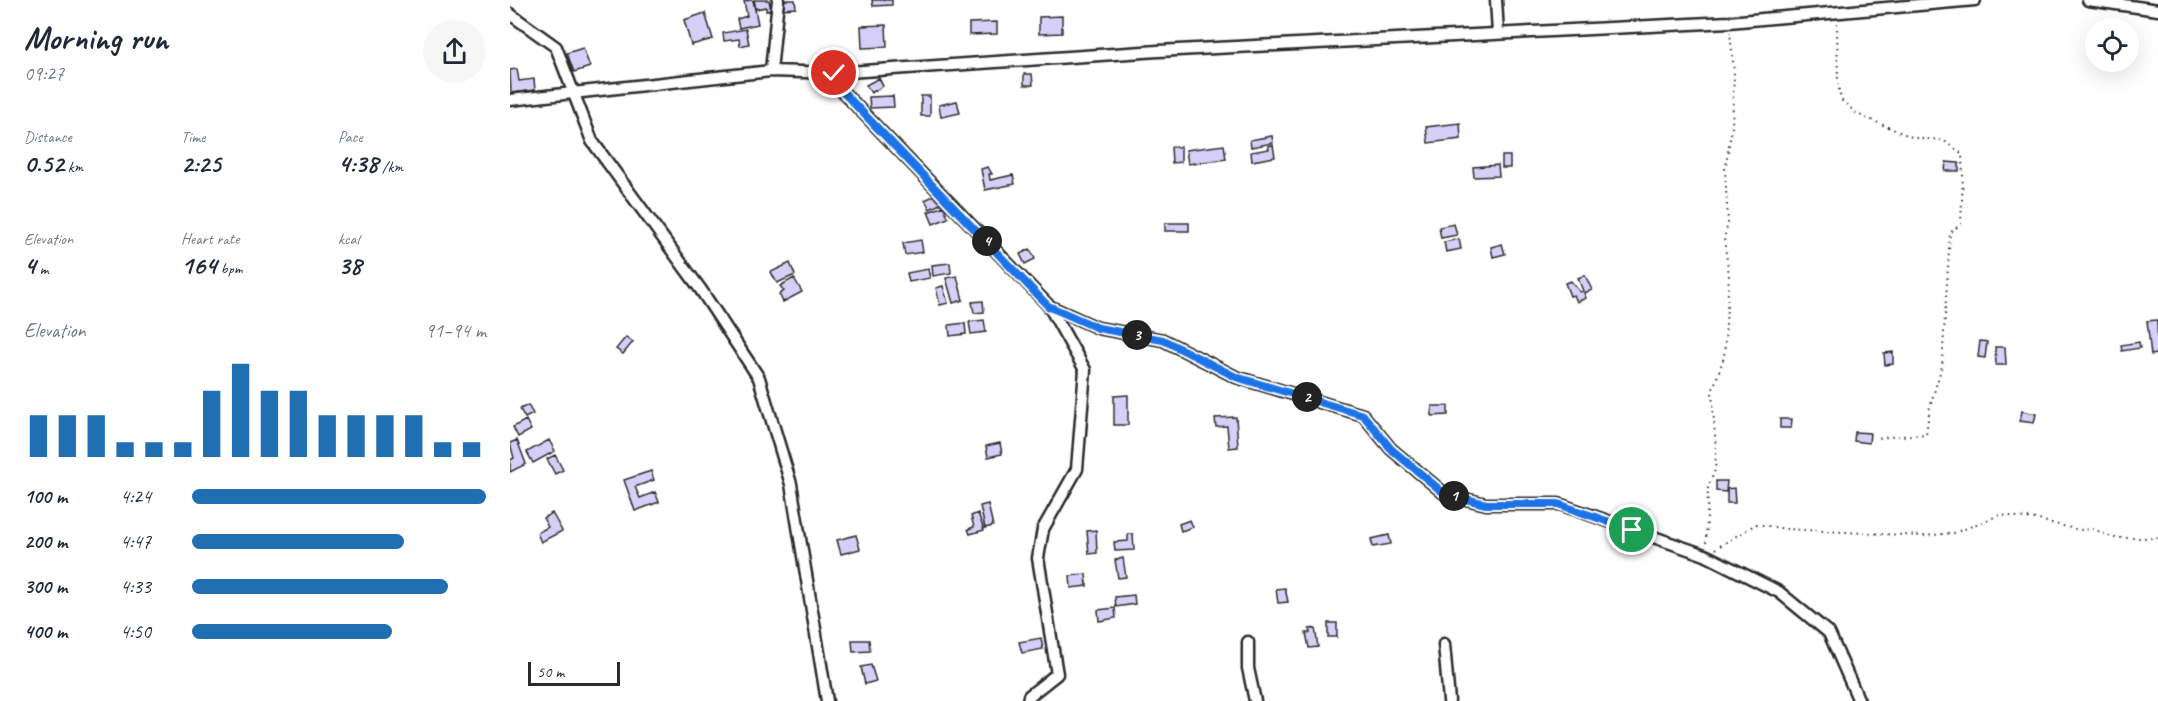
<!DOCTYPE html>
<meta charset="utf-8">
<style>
:root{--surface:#fff;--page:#f6f6f7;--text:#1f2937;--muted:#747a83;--accent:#1f6fb2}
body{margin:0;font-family:Caveat,sans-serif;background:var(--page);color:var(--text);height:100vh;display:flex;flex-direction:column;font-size:22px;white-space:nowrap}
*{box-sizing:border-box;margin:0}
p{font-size:20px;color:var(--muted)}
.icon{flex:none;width:33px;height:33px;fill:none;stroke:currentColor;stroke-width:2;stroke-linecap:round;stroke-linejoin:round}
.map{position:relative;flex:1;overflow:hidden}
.drawer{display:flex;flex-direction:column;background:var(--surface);width:510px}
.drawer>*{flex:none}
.fabs{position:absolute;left:1575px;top:18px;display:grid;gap:12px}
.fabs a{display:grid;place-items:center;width:54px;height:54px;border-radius:50%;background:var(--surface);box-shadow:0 6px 24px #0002;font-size:30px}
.scale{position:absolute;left:18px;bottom:15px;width:92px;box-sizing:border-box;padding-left:6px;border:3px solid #2b2b2b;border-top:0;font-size:16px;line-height:21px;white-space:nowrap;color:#2b2b2b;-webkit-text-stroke:4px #fff;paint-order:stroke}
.pin{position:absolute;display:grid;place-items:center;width:51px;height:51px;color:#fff;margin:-26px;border:3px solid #fff;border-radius:50%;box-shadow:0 2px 6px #0007}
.km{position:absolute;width:30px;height:30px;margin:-15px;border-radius:50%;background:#222;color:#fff;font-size:16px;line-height:30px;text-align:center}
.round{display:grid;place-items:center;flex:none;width:63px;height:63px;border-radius:32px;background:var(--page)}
.head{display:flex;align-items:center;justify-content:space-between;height:102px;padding:0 24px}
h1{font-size:33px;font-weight:700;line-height:45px}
.figures{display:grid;grid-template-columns:repeat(3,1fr);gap:9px;height:102px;padding:6px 24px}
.figures div{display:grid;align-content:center}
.figures b{font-size:26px;font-weight:700}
.figures small{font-size:16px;font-weight:400}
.figures p{font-size:16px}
.chart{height:168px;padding:12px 24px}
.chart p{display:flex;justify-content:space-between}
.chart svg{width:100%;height:108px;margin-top:6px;stroke:var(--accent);stroke-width:6}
ul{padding:0 24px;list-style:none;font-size:20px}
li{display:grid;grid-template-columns:96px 72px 1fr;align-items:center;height:45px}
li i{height:15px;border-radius:8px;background:var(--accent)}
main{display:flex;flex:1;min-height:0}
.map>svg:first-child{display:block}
.building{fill:#d6d0f8;stroke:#2b2b2b;stroke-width:1.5}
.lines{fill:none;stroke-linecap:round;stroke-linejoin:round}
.street-casing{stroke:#2b2b2b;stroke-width:15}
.path{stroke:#2b2b2b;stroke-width:2;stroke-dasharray:1.5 4.5;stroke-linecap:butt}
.street{stroke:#fff;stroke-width:10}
.route-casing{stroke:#fff;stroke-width:12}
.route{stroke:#1a73e8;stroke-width:8}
</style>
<main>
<section class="drawer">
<div class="head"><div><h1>Morning run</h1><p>09:27</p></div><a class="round"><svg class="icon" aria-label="share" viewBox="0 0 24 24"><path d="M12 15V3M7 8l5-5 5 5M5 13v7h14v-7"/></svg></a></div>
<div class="figures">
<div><p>Distance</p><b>0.52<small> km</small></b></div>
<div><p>Time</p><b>2:25</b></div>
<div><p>Pace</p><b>4:38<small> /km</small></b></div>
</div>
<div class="figures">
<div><p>Elevation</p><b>4<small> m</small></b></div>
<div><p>Heart rate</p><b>164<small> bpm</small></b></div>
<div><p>kcal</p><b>38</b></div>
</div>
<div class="chart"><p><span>Elevation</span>91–94 m</p>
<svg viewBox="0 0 160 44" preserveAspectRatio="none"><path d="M5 44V27M15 44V27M25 44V27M35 44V38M45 44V38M55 44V38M65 44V17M75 44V6M85 44V17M95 44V17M105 44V27M115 44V27M125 44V27M135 44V27M145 44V38M155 44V38"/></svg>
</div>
<ul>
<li><b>100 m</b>4:24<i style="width:100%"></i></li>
<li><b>200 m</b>4:47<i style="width:72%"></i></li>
<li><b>300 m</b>4:33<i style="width:87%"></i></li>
<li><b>400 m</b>4:50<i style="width:68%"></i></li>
</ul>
</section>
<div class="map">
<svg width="1648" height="701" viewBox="0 0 1648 701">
<rect width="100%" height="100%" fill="#fff"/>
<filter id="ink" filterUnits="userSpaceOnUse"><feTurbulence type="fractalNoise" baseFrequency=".0167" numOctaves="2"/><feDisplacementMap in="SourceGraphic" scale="12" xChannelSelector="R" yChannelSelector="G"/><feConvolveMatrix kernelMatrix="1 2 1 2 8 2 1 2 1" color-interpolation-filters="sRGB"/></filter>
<g filter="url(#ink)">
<!-- building -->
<path class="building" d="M 243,0 L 248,24 L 229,28 L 227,19 L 237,16 L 234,1 Z
M 244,0 L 259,0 L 261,10 L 256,11 L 256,7 L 246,9 Z
M 272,0 L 285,0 L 286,8 L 272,9 Z
M 362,0 L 382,0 L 382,5 L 363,6 Z
M 195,13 L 203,39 L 181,45 L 174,20 Z
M 552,16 L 552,33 L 529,34 L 529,17 Z
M 487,22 L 487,34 L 459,35 L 459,23 Z
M 376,25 L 377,47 L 352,48 L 351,26 Z
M 236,29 L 239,44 L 230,46 L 229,39 L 214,41 L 213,33 Z
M 73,48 L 80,67 L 64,72 L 57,53 Z
M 7,69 L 9,81 L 24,79 L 25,90 L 1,93 L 0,70 Z
M 514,74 L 522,74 L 523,85 L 514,85 Z
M 369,78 L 373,86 L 361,93 L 356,85 Z
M 383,96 L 384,107 L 360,108 L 359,97 Z
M 411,96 L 420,96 L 420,116 L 411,116 Z
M 447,101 L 450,113 L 431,117 L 429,105 Z
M 950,123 L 951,139 L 918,143 L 916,127 Z
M 762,136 L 763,143 L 741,147 L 740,140 Z
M 714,145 L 716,159 L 678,164 L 676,150 Z
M 763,145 L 765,157 L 742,161 L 741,152 L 759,149 L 758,146 Z
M 661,147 L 671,147 L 671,162 L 662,163 Z
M 992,156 L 1000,156 L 1000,168 L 992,168 Z
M 1436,162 L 1449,163 L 1449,171 L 1435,171 Z
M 988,165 L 989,176 L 964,177 L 963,167 Z
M 478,167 L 482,174 L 479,174 L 480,180 L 503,175 L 505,184 L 475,190 L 471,169 Z
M 427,194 L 432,203 L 420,209 L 415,200 Z
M 434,206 L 438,218 L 423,224 L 418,212 Z
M 655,223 L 679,223 L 679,231 L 655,231 Z
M 944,224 L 947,235 L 931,238 L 929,227 Z
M 949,239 L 951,249 L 936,252 L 934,242 Z
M 411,240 L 413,252 L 395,255 L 393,243 Z
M 992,244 L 995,254 L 983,257 L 981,247 Z
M 520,249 L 525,259 L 515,264 L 510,254 Z
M 280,263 L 285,275 L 267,283 L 261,272 Z
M 440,263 L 441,273 L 423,276 L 422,265 Z
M 418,269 L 420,278 L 399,282 L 397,273 Z
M 1075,275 L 1082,290 L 1074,293 L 1076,298 L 1067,302 L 1064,295 L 1060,296 L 1055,283 L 1061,281 L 1070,292 L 1073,291 L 1068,278 Z
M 447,276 L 453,300 L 443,303 L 436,278 Z
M 284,278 L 292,292 L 273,302 L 269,294 L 274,291 L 270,286 Z
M 433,286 L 438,303 L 430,305 L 426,288 Z
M 473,301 L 474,312 L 464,313 L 462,302 Z
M 474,320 L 476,332 L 461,334 L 459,322 Z
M 1647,320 L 1648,354 L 1641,355 L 1637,321 Z
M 455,323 L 456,334 L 440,336 L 439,325 Z
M 116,337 L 123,342 L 113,354 L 106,349 Z
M 1470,341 L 1477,342 L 1475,358 L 1468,357 Z
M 1629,342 L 1630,348 L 1612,351 L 1611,345 Z
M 1485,347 L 1495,347 L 1496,365 L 1486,365 Z
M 1383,352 L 1383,364 L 1375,365 L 1374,353 Z
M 618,395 L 618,425 L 604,425 L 604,396 Z
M 18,405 L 23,414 L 15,418 L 10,409 Z
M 922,406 L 938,406 L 938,415 L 922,416 Z
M 1512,411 L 1526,414 L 1524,423 L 1510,421 Z
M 726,417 L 728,447 L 719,448 L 717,426 L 706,427 L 705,418 Z
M 1270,419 L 1282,419 L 1281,428 L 1270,428 Z
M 16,420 L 21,430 L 8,437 L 3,427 Z
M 1345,432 L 1360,433 L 1359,443 L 1344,441 Z
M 7,440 L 16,464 L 0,472 L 0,460 L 4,458 L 0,443 Z
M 39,440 L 45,451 L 23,463 L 17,452 Z
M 490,443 L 492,454 L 478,457 L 476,446 Z
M 45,455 L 53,470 L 45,474 L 37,459 Z
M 141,471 L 144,480 L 125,487 L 130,498 L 145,492 L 149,502 L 125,511 L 114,480 Z
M 1206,481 L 1217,481 L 1216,492 L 1206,491 Z
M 1224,488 L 1225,503 L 1217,503 L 1217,489 Z
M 478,504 L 483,526 L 475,528 L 470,506 Z
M 42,513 L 52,531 L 31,542 L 27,533 L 38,527 L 33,518 Z
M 468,513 L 474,530 L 460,534 L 458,529 L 464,527 L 461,516 Z
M 680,520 L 683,527 L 671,531 L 669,524 Z
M 586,530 L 587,553 L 579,554 L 577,531 Z
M 618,534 L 623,534 L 624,550 L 605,551 L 604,542 L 618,541 Z
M 346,535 L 350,549 L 331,554 L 327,540 Z
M 879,535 L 881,544 L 863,547 L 861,539 Z
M 613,558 L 616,577 L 608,578 L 605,560 Z
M 576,574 L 577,586 L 561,588 L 560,576 Z
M 775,588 L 778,602 L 768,603 L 766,589 Z
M 624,595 L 625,604 L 606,607 L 605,597 Z
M 605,608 L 606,618 L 589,621 L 588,610 Z
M 818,623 L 827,623 L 827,637 L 818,637 Z
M 805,628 L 808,647 L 799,648 L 796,633 L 800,633 L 799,629 Z
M 531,638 L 533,649 L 512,653 L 509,642 Z
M 342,640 L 359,640 L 360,651 L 343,652 Z
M 361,665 L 366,681 L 355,684 L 351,667 Z"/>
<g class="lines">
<defs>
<path id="street" d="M 986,0 L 988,33
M 1578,0 L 1648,10
M 0,14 L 46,47 L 82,141 L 191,290 L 249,378 L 281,484 L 317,701
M 261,71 L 268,0
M 324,73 L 332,91 L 539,306 L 588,328 L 653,340 L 726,377 L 853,415 L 881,449 L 935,494 L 976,504 L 1049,504 L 1195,555 L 1269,592 L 1319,633 L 1349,701
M 0,100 L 261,71 L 324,73 L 648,51 L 1219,22 L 1465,0
M 738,642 L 738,668 L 745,701
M 934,644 L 939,701
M 518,701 L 519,696 L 547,674 L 528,558 L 533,529 L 567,469 L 575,370 L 539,306"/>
</defs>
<!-- street casing -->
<use href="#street" class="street-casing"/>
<!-- path -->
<path class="path" d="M 1327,23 L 1328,85 L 1331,100 L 1347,114 L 1404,138 L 1433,140 L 1452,154 L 1453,175 L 1451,224 L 1440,233 L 1432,366 L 1420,406 L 1416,434 L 1367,438
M 1196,543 L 1198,488 L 1205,470 L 1206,451 L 1202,392 L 1214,357 L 1219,275 L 1214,239 L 1218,223 L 1215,169 L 1222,127 L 1224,72 L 1220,32
M 1205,549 L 1246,524 L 1276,529 L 1414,536 L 1444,533 L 1490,515 L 1525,519 L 1569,530 L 1584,529 L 1603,538 L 1648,538"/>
<!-- street -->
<use href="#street" class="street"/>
</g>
</g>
<g class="lines" filter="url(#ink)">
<defs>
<path id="route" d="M 324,73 L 332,91 L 538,306 L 588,328 L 653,340 L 726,377 L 853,415 L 881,449 L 935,494 L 976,504 L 1048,504 L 1122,530"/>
</defs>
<!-- route casing -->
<use href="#route" class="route-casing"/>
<!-- route -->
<use href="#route" class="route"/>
</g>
</svg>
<div class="fabs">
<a><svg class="icon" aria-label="locate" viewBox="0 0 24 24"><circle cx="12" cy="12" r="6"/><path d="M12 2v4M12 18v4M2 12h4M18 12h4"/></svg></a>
</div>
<div class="scale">50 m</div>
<div class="pin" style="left:1122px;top:530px;background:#1e9e55"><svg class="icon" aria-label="arrive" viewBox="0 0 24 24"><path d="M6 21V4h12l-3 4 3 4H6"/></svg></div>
<div class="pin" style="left:324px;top:73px;background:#d93025"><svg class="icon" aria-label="check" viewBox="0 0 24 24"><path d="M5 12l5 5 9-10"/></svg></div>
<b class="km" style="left:944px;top:496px">1</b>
<b class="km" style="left:797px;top:397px">2</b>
<b class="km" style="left:627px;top:335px">3</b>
<b class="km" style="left:477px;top:241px">4</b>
</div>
</main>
